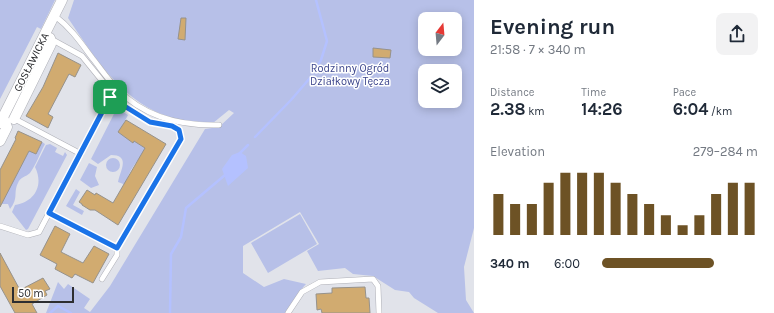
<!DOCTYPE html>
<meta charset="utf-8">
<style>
:root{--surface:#fff;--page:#f2f2f3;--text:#1f2937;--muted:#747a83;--accent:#6d5225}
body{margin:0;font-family:Karla,sans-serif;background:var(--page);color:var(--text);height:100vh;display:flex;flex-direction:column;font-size:15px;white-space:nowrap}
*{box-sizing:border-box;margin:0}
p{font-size:13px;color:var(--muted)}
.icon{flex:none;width:22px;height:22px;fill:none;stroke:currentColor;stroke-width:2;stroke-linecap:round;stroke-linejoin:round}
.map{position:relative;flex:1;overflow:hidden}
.panel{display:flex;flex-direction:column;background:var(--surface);width:300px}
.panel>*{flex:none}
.needle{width:26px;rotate:16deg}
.fabs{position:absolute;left:418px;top:12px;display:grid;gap:8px}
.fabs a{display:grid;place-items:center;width:44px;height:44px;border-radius:8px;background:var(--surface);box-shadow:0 2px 10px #0003;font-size:20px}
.scale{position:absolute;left:12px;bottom:10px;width:62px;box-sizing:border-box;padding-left:4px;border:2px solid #2d2e31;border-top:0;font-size:11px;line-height:14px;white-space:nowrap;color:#2d2e31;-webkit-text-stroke:3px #fff;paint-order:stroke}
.pin{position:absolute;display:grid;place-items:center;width:34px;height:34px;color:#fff;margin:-17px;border-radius:8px;box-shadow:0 2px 6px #0006}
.round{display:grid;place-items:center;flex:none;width:42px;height:42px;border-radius:8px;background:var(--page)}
.head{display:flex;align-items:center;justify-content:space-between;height:68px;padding:0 16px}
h1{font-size:22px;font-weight:700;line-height:30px}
.figures{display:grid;grid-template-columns:repeat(3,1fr);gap:6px;height:68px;padding:4px 16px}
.figures div{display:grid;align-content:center}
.figures b{font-size:17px;font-weight:700}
.figures small{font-size:11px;font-weight:400}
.figures p{font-size:11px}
.chart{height:112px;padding:8px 16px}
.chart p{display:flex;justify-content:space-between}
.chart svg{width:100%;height:72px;margin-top:4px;stroke:var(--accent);stroke-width:6}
ul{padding:0 16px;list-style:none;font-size:13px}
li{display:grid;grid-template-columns:64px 48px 1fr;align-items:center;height:30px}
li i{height:10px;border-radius:5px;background:var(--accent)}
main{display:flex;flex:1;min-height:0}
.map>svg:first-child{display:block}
.green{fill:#b7c0e8;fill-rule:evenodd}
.water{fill:#b4c1ff}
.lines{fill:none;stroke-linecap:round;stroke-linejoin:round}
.stream{stroke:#b4c1ff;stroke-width:2.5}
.building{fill:#d1ab70;stroke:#96928c}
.lane-casing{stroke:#afb0b7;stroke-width:6}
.street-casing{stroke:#afb0b7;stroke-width:11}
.lane{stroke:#fff;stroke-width:5}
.street{stroke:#fff;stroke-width:10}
.route-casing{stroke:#fff;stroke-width:8}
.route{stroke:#1a73e8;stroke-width:5}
.labels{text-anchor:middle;stroke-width:3;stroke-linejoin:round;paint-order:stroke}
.street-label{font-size:11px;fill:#2d2e31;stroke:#fff}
.park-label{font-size:11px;fill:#3c458c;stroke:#fff}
</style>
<main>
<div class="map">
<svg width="474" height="313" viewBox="0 0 474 313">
<rect width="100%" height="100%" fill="#e1e3ea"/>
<!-- green -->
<path class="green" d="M 0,0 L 55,0 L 41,29 L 37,27 L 0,99 Z
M 74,0 L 474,0 L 474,228 L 464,267 L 466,300 L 474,313 L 438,313 L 414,298 L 409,292 L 395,290 L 373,276 L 353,274 L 345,268 L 318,271 L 307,251 L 319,244 L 300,212 L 243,246 L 243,273 L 264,287 L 284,279 L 306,284 L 299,292 L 285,313 L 46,313 L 58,282 L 64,289 L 68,284 L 90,299 L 84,308 L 90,312 L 110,286 L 205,129 L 219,127 L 234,113 L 229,110 L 213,123 C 197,121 179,121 164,115 C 120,99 93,55 68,18 ZM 425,19 L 455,19 L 455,49 L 425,49 ZM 425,71 L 455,71 L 455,101 L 425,101 Z
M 117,108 L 128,115 L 119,132 L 133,143 L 134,141 L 147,149 C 139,158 127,172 126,185 L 118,182 C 120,171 131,155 111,155 L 98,164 L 91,159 Z
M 42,142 L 45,144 C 40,153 36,165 30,173 C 26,177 20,177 18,183 C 13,193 19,198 10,209 L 8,204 L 1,204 L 29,151 L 36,154 Z
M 50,144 L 57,148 L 55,152 L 63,156 L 65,152 L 67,155 L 28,229 L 26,230 L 12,212 L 15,205 C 35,202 44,185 35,167 L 46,145 Z
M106 165a7 7 0 1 1 14 0a7 7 0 1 1-14 0Z
M 89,163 L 97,167 L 95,176 L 99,185 L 91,188 L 80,180 Z
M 76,189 L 80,192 L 73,205 L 84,211 L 82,215 L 66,206 Z
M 300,214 L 317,244 L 268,273 L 251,243 Z"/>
<!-- water -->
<path class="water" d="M 240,152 L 246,156 L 248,168 L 228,186 L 222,169 L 232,155 Z"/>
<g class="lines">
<!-- stream -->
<path class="stream" d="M 314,72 L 321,60 L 327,41 L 316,0
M 255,137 L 291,100 L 310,78
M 239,154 L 248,145
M 50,313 L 58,306 L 71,313
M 170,313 L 171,254 L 181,237 L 186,208 L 225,175"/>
</g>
<!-- building -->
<path class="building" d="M 181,18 L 186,18 L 185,40 L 178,39 Z
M 373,48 L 391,50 L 390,58 L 373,57 Z
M 58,53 L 81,65 L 75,77 L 69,74 L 48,114 L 53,117 L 48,128 L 26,116 L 43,87 Z
M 126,120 L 166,144 L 118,225 L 95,210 L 90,210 L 82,205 L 82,204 L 79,202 L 87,190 L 95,195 L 96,193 L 113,203 L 145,148 L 134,141 L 133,143 L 118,132 Z
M 18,131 L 42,142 L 36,154 L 29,151 L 0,207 L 0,170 L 16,139 L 15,138 Z
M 55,226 L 70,234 L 61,252 L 83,263 L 94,246 L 109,254 L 93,283 L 75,274 L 72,278 L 55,269 L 57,264 L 40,255 Z
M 0,253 L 20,290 L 43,278 L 50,289 L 45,291 L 47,295 L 32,304 L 37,313 L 15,313 L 0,286 Z
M 365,287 L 366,298 L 369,298 L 370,313 L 322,313 L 321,309 L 317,310 L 316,294 L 332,293 L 332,288 Z"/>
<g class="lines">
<defs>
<path id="lane" d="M 55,16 C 71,28 81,43 93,59 C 101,69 109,81 118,90 C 145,117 182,126 219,125
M 13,118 L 81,154
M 49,213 L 117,248 L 181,139 L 179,131 L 172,126 L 150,122 L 110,97
M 0,226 L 28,235 L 39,232 L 110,97 L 108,88 L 82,56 L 51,39
M 102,279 L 117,255 L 117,248
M 288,313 L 302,292 L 320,282 L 373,279 L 378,286 L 379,313"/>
<path id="street" d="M 14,119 L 51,44 L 50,38
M 0,123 L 62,0
M 0,141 L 7,127 L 3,117"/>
</defs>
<!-- lane casing -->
<use href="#lane" class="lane-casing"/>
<!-- street casing -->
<use href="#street" class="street-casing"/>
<!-- lane -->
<use href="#lane" class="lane"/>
<!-- street -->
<use href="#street" class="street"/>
</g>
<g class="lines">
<defs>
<path id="route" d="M 110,97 L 150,122 L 172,126 L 179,130 L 181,139 L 117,248 L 49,213 Z"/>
</defs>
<!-- route casing -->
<use href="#route" class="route-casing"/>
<!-- route -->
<use href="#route" class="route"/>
</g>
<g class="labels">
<!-- street labels -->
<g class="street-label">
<text transform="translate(31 62) rotate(-63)" y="4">GOSŁAWICKA</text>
</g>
<!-- park labels -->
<g class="park-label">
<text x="350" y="72">Rodzinny Ogród<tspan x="350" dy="13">Działkowy Tęcza</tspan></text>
</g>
</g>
</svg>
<div class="fabs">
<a><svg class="needle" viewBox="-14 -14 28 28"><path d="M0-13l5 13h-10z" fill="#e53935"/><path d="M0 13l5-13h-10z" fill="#747a83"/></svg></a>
<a><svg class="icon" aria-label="layers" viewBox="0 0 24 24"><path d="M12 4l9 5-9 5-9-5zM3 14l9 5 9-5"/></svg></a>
</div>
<div class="scale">50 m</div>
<div class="pin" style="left:110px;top:97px;background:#1e9e55"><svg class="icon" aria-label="arrive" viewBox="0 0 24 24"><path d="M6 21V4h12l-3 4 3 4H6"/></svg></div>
</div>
<section class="panel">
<div class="head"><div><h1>Evening run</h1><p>21:58 · 7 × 340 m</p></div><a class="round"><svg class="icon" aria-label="share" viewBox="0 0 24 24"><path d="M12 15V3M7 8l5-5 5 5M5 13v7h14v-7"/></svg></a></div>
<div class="figures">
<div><p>Distance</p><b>2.38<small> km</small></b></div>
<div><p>Time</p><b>14:26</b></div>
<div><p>Pace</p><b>6:04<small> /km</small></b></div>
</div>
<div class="chart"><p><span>Elevation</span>279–284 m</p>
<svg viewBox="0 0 160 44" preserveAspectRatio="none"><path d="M5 44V19M15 44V25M25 44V25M35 44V12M45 44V6M55 44V6M65 44V6M75 44V12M85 44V19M95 44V25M105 44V32M115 44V38M125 44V32M135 44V19M145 44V12M155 44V12"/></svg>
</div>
<ul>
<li><b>340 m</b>6:00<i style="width:72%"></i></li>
</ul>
</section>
</main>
